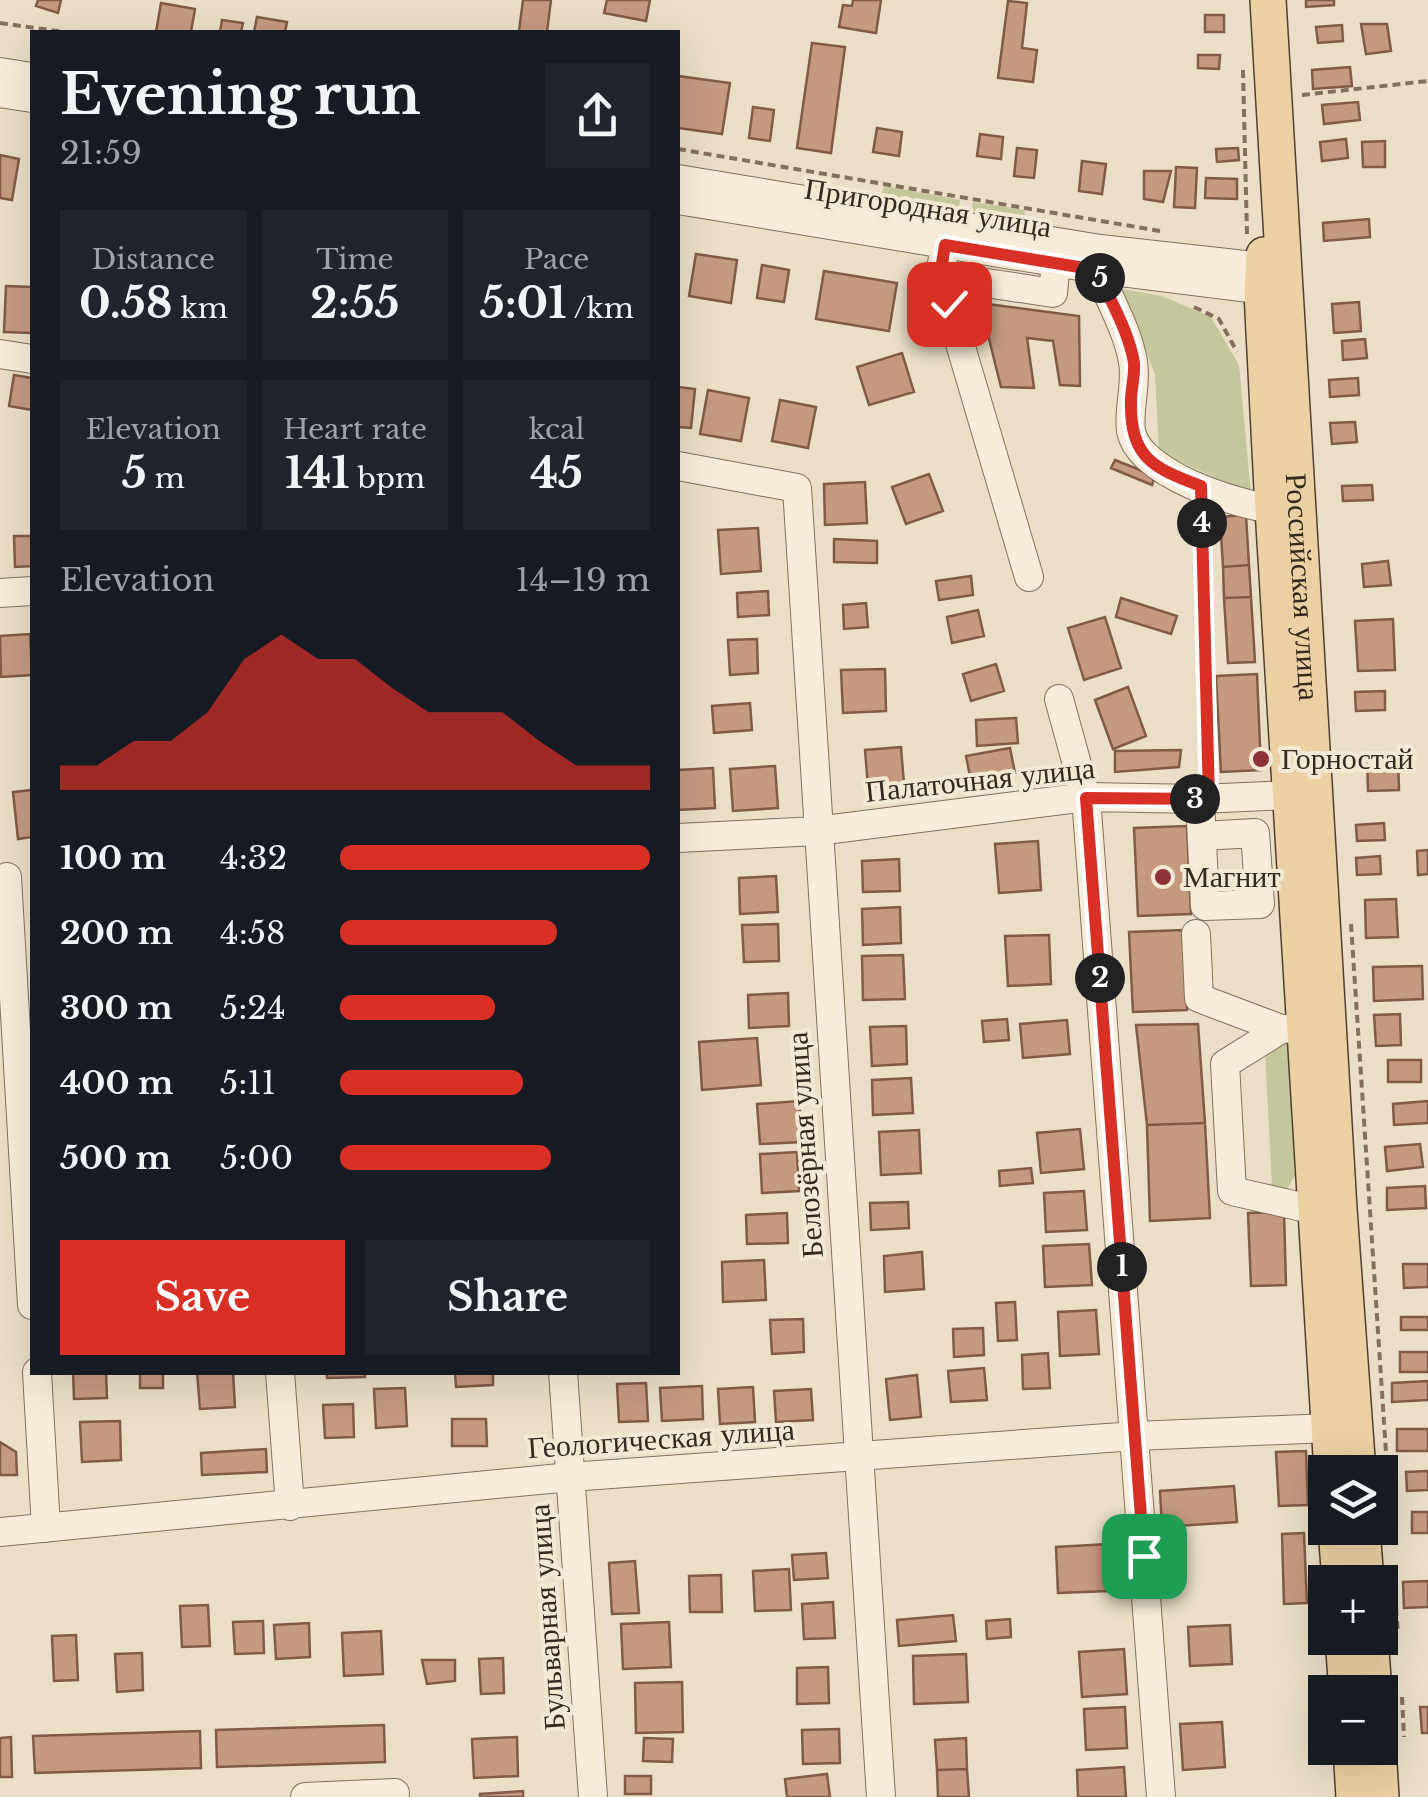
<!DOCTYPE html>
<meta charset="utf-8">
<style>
:root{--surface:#171b24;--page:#20242c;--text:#f1f3f6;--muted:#9ea1a6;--accent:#d93025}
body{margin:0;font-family:"Libre Baskerville",serif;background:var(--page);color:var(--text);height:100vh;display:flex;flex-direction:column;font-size:38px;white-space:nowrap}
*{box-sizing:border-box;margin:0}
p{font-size:32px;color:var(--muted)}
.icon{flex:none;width:55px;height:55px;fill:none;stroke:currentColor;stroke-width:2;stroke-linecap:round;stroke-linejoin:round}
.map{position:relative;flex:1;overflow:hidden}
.details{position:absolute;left:30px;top:30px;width:650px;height:1345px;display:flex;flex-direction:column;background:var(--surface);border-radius:0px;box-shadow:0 10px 40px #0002}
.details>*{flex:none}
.tools{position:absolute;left:1308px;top:1455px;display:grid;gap:20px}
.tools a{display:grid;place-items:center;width:90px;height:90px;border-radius:0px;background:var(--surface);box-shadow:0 10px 40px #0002;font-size:50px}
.pin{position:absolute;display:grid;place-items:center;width:85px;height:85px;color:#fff;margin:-42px;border-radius:20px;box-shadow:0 5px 15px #0006}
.km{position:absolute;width:50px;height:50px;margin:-25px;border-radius:50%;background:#222;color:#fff;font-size:28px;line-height:50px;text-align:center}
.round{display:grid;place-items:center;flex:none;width:105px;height:105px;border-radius:0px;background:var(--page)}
.overview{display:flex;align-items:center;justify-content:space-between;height:170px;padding:0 30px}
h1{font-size:55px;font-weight:700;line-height:75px}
.figures{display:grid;grid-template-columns:repeat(3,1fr);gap:15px;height:170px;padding:10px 30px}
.figures div{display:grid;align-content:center;border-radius:0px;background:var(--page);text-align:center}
.figures b{font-size:42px;font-weight:700}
.figures small{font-size:28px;font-weight:400}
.figures p{font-size:28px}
.chart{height:280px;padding:20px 30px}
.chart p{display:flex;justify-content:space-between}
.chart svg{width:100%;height:180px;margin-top:10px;fill:var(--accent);opacity:.7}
.cta{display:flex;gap:20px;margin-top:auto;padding:20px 30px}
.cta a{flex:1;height:115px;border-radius:0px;background:var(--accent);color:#fff;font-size:40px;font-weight:700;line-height:115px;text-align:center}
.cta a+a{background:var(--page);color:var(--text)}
ul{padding:0 30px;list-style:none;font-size:32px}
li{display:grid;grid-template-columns:160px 120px 1fr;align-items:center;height:75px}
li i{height:25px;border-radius:12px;background:var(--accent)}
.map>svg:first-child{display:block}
.green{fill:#c4c79b}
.building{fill:#c59980;stroke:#815b46;stroke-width:2.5}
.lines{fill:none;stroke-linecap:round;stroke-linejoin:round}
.minor-casing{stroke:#84705e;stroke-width:30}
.major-casing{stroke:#523f31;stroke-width:38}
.path{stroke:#84705e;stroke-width:4;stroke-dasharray:8 5;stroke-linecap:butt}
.minor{stroke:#f6ecd9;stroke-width:28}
.major{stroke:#ead0a2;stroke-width:35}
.route-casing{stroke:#fff;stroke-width:20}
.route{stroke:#d93025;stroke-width:12}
.poi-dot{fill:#8e3338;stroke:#f2e9d5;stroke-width:4}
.labels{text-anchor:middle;stroke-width:8;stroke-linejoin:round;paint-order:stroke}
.street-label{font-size:30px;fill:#362a20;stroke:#f2e9d5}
.poi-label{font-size:30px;fill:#362a20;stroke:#f2e9d5;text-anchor:start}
</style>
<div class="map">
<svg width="1428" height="1797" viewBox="0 0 1428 1797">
<rect width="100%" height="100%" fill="#eadec6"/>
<!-- green -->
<path class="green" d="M 884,186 L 960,200 L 957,217 L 879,204 Z
M 973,202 L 1025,210 L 1023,227 L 970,218 Z
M 1122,289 L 1162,296 L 1211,317 L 1239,365 L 1251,494 L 1159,452 L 1155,375 Z
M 1277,1041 L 1290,1043 L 1299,1169 L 1286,1191 L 1272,1186 L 1265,1052 Z"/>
<!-- building -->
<path class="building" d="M 38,0 L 61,0 L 58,13 L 36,6 Z
M 523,0 L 551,0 L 547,32 L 519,31 Z
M 607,0 L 650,0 L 646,21 L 604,13 Z
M 853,0 L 881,0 L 876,33 L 839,27 L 843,5 L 852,6 Z
M 1306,0 L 1334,0 L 1334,5 L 1306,7 Z
M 1008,1 L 1027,3 L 1022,48 L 1037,50 L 1033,82 L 998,78 Z
M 161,3 L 195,9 L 191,32 L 156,32 Z
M 1205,15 L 1224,15 L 1224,32 L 1205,32 Z
M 257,17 L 287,22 L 285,32 L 254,32 Z
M 222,20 L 243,23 L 241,32 L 220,32 Z
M 1361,24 L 1387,24 L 1391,51 L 1366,54 Z
M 1342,25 L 1343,41 L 1318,43 L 1316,27 Z
M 812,43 L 845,47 L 831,153 L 797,148 Z
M 1198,55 L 1220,55 L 1219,69 L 1198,68 Z
M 1350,67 L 1352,86 L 1313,89 L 1312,70 Z
M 678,76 L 730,83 L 722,134 L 678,128 Z
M 1358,102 L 1360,120 L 1324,124 L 1322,105 Z
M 753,107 L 774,110 L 770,141 L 749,138 Z
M 877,128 L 902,132 L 899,156 L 873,152 Z
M 980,134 L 1003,137 L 1001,159 L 977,156 Z
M 1346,139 L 1348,158 L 1322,161 L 1320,142 Z
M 1385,141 L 1385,167 L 1363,167 L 1362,142 Z
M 1017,148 L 1037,150 L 1034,178 L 1014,176 Z
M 1238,148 L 1239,160 L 1217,162 L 1216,149 Z
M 0,155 L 19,159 L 12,200 L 0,198 Z
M 1082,161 L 1106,164 L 1102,194 L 1079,191 Z
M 1176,167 L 1197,168 L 1195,208 L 1174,207 Z
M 1144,171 L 1171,171 L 1163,202 L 1144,199 Z
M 1206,178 L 1237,179 L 1237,199 L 1205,198 Z
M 1369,219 L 1370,237 L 1324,241 L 1323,223 Z
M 696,254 L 737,260 L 731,303 L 689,296 Z
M 762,265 L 789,270 L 784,302 L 757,298 Z
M 824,271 L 897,283 L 889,331 L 816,319 Z
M 6,286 L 32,287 L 32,333 L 4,332 Z
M 1359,302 L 1361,331 L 1334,333 L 1332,304 Z
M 980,303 L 1079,316 L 1080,386 L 1060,385 L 1053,341 L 1027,338 L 1034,388 L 1001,387 Z
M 1365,339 L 1367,358 L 1343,360 L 1342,341 Z
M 902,353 L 914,392 L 869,405 L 857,367 Z
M 14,375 L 32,378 L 32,410 L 9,406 Z
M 1358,378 L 1359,395 L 1330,397 L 1329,380 Z
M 678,387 L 695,389 L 691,428 L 678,427 Z
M 708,390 L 749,398 L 741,441 L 700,434 Z
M 780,400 L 816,407 L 808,448 L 772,441 Z
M 1355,422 L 1357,442 L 1332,444 L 1330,423 Z
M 1115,460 L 1155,476 L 1152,485 L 1111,468 Z
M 929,474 L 943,511 L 906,524 L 892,487 Z
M 865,482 L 867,523 L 825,525 L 824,484 Z
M 1372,485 L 1373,500 L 1343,501 L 1342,486 Z
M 1246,515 L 1249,565 L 1223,567 L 1220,517 Z
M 758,528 L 761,571 L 721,574 L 718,530 Z
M 14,536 L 32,536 L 32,566 L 15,567 Z
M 834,539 L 877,541 L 877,563 L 834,562 Z
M 1388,561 L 1391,585 L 1364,587 L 1362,564 Z
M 1249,565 L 1251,597 L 1224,598 L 1223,567 Z
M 971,576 L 973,595 L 939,600 L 936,581 Z
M 768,591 L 769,615 L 738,617 L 737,593 Z
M 1251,597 L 1255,662 L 1228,663 L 1224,598 Z
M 1121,598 L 1177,616 L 1171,634 L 1116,617 Z
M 866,603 L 868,627 L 844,629 L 843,605 Z
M 978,610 L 984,636 L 952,643 L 947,617 Z
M 1105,617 L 1121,668 L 1084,680 L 1068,628 Z
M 1393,619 L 1395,670 L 1358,671 L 1355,621 Z
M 30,634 L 32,675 L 1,677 L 0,636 Z
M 757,639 L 758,673 L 730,675 L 728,640 Z
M 996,664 L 1004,691 L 971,701 L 963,674 Z
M 885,669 L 886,711 L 843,713 L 841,670 Z
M 1257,674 L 1261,770 L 1221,772 L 1216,676 Z
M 1128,687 L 1146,736 L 1113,749 L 1095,700 Z
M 1385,691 L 1385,710 L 1356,711 L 1355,692 Z
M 750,703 L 752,730 L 714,733 L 712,706 Z
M 1016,718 L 1018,743 L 977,746 L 976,720 Z
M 901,747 L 904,784 L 868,787 L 865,750 Z
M 1010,748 L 1015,773 L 971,781 L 966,756 Z
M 1181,750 L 1179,767 L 1115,772 L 1115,751 Z
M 1398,756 L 1399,790 L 1368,791 L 1367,757 Z
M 775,766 L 778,808 L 733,811 L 730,769 Z
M 713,768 L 715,808 L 678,810 L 678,770 Z
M 32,790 L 32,837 L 18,839 L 13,792 Z
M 1384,823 L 1385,840 L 1357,841 L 1356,825 Z
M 1187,826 L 1191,914 L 1138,916 L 1134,828 Z
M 1038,841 L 1041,890 L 999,893 L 995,844 Z
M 1428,850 L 1428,874 L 1418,875 L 1417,851 Z
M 1380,856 L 1381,874 L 1357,875 L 1356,858 Z
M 899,859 L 900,891 L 863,892 L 862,861 Z
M 776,876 L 778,912 L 740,914 L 739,878 Z
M 1396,899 L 1398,937 L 1366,938 L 1365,900 Z
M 900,907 L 901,943 L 863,945 L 862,909 Z
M 778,924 L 779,961 L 744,962 L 742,925 Z
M 1184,930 L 1187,1010 L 1133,1012 L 1129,932 Z
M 1049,935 L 1051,984 L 1008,986 L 1005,936 Z
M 903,955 L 905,999 L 863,1000 L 862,956 Z
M 1422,966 L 1423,999 L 1374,1001 L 1373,967 Z
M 788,993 L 789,1026 L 749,1028 L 748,995 Z
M 1400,1014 L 1401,1045 L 1376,1046 L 1374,1015 Z
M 1007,1019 L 1009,1040 L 984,1042 L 982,1021 Z
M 1067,1020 L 1070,1054 L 1023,1058 L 1020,1024 Z
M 1198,1024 L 1205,1123 L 1147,1125 L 1136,1025 Z
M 906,1026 L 907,1064 L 872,1066 L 870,1027 Z
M 757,1038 L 761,1085 L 702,1090 L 699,1042 Z
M 1388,1060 L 1421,1060 L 1421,1082 L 1388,1082 Z
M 911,1078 L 913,1113 L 873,1115 L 872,1080 Z
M 799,1101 L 802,1142 L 760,1144 L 757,1104 Z
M 1428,1101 L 1428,1123 L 1394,1125 L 1393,1104 Z
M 1205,1123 L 1210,1218 L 1150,1221 L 1147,1125 Z
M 1080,1129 L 1084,1169 L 1041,1173 L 1037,1133 Z
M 919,1130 L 921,1173 L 881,1175 L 879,1132 Z
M 1420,1144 L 1423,1167 L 1387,1171 L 1385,1147 Z
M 797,1152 L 799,1191 L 762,1193 L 760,1154 Z
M 1031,1168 L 1033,1183 L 1000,1186 L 999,1171 Z
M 1425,1186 L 1426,1208 L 1387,1210 L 1387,1188 Z
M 1084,1191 L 1087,1230 L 1046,1232 L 1044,1193 Z
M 908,1202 L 909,1228 L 871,1230 L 870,1203 Z
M 1284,1212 L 1286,1285 L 1251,1286 L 1248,1213 Z
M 787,1213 L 788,1243 L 747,1244 L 746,1215 Z
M 1089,1244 L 1092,1285 L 1045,1287 L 1043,1246 Z
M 922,1252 L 924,1289 L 885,1292 L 884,1256 Z
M 764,1260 L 766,1300 L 723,1302 L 722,1262 Z
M 1403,1264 L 1428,1264 L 1428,1287 L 1404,1288 Z
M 1015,1302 L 1017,1340 L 998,1341 L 996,1303 Z
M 1096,1310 L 1099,1354 L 1060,1356 L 1058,1312 Z
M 1401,1317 L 1428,1317 L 1428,1330 L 1401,1330 Z
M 803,1319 L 804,1352 L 772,1354 L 770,1320 Z
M 983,1328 L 984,1355 L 954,1357 L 953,1329 Z
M 1400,1352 L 1428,1352 L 1428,1372 L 1400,1372 Z
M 1048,1353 L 1050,1388 L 1023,1389 L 1022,1355 Z
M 984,1368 L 987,1400 L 951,1402 L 948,1371 Z
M 73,1372 L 106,1372 L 107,1398 L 74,1399 Z
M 140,1372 L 163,1372 L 163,1388 L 140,1388 Z
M 197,1372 L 233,1372 L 235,1407 L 200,1409 Z
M 327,1372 L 365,1372 L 365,1377 L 327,1378 Z
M 455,1372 L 493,1372 L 493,1385 L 456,1387 Z
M 917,1375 L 921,1417 L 890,1420 L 886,1379 Z
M 1428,1381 L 1428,1400 L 1392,1402 L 1392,1383 Z
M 646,1383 L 648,1421 L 619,1422 L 617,1384 Z
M 702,1386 L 703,1419 L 662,1421 L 660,1388 Z
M 753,1387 L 755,1422 L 720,1424 L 718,1389 Z
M 405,1388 L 407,1426 L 376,1428 L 374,1389 Z
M 811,1389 L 813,1420 L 776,1422 L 774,1391 Z
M 353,1404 L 354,1437 L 325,1438 L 323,1405 Z
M 452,1419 L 486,1419 L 487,1446 L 452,1446 Z
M 120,1421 L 121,1460 L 82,1462 L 80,1422 Z
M 1397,1429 L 1428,1429 L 1428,1451 L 1397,1451 Z
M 0,1442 L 16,1452 L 17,1475 L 0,1475 Z
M 266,1449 L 267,1472 L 202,1475 L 201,1453 Z
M 1306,1451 L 1308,1505 L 1279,1506 L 1276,1452 Z
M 1428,1471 L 1428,1490 L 1407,1491 L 1406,1472 Z
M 1234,1486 L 1237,1522 L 1162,1527 L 1160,1491 Z
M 1412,1512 L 1428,1512 L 1428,1533 L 1412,1533 Z
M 1304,1533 L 1307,1603 L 1284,1604 L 1282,1534 Z
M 1108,1544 L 1110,1591 L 1058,1593 L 1056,1547 Z
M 826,1553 L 828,1578 L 794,1580 L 792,1555 Z
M 635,1561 L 639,1613 L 612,1614 L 609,1563 Z
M 789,1569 L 791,1610 L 755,1611 L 753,1571 Z
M 721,1575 L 722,1612 L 690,1612 L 689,1576 Z
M 1428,1581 L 1428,1607 L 1404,1608 L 1403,1582 Z
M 833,1602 L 835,1638 L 804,1639 L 802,1604 Z
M 208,1605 L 210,1646 L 182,1647 L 180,1606 Z
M 953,1615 L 956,1641 L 899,1646 L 897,1620 Z
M 1010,1619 L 1011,1637 L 987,1639 L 986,1621 Z
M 263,1621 L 264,1653 L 235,1654 L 233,1622 Z
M 669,1622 L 671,1667 L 623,1669 L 621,1624 Z
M 309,1623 L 310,1657 L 276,1659 L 274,1625 Z
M 1230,1625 L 1232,1664 L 1190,1666 L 1188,1627 Z
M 381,1631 L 383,1674 L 344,1676 L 342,1633 Z
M 76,1635 L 78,1680 L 54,1681 L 52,1636 Z
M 1124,1649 L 1127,1694 L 1082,1697 L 1079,1652 Z
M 142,1653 L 143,1690 L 117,1692 L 115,1654 Z
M 966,1654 L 968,1702 L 914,1704 L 913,1656 Z
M 503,1658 L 504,1693 L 481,1694 L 479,1659 Z
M 422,1660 L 455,1660 L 455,1681 L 427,1684 Z
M 828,1667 L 829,1703 L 797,1704 L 797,1668 Z
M 682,1682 L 683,1732 L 636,1733 L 635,1683 Z
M 1125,1707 L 1127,1748 L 1086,1750 L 1084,1709 Z
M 1420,1707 L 1428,1707 L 1428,1733 L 1422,1733 Z
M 1222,1722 L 1225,1767 L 1183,1770 L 1180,1724 Z
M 384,1725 L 385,1762 L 217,1767 L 216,1730 Z
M 839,1729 L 840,1763 L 803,1764 L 802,1730 Z
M 200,1731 L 201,1768 L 35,1773 L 33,1736 Z
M 11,1737 L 12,1777 L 0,1777 L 0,1738 Z
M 517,1737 L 518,1776 L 474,1778 L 472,1739 Z
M 644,1738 L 673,1739 L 672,1762 L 643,1761 Z
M 966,1738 L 967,1769 L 937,1770 L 935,1740 Z
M 1124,1767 L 1126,1797 L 1078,1797 L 1077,1770 Z
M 967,1769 L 969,1797 L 938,1797 L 937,1770 Z
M 827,1774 L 830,1797 L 787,1797 L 785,1779 Z
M 625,1776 L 651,1776 L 651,1794 L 625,1794 Z
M 523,1791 L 523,1797 L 480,1797 L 480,1794 Z"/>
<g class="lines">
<defs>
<path id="minor" d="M 0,72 L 32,77
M 0,93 L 32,98
M 678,179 L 1100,249 L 1263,267 L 1284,266
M 678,200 L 1097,269 L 1280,292
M 945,245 L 940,276 L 1029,577
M 1097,269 C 1109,299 1128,331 1133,362 C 1137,384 1128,408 1131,431 C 1139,474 1235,504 1273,509
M 940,276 L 1053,293 L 1056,262
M 0,354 L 32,359
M 678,466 L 797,488 L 881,1797
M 0,593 L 32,591
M 1059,699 L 1086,797 L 1161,1797
M 1200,799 L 1205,906 L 1260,904 L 1255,833 L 1202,836
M 678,838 L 817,831 L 1086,797 L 1200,799 L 1290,795
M 7,877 L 32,1305
M 1196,934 L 1199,998 L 1281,1029
M 1304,1028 L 1281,1029 L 1225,1064 L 1232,1191 L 1315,1210
M 37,1372 L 46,1528
M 280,1372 L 290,1506
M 563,1372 L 593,1797
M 0,1532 L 570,1477 L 1135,1436 L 1329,1428
M 305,1797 L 395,1793"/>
<g id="major">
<path id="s1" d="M 1268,0 L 1339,1209 L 1358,1472"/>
<path d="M 1264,255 L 1262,292 L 1273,509 L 1332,1472"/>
<path d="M 1336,1528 L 1340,1582"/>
<path d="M 1362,1528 L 1366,1582"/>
<path d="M 1343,1638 L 1347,1692"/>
<path d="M 1370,1638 L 1374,1692"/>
<path d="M 1351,1748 L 1354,1797"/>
<path d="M 1378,1748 L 1381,1797"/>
</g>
</defs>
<!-- minor casing -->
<use href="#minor" class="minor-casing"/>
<!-- major casing -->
<use href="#major" class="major-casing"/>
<!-- path -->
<path class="path" d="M 0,23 L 64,32
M 1243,70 L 1247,235
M 1302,95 L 1428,81
M 678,149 L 1160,231
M 1194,307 L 1219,319 L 1237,352
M 1201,511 L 1208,776
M 1351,924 L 1391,1528
M 1394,1582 L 1398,1633
M 1322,1602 L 1323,1623
M 1402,1697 L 1404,1737"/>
<!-- minor -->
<use href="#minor" class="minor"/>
<!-- major -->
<use href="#major" class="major"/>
</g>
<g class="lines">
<defs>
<path id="route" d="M 949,304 L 940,276 L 945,245 L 1097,270 C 1109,299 1129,331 1134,363 C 1135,375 1131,389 1131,401 C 1130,458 1153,468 1201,486 L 1209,799 L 1086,798 L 1144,1556"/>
</defs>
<!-- route casing -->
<use href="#route" class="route-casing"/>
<!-- route -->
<use href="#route" class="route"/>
</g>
<!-- markers -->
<g class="poi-dot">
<circle cx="1261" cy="759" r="10"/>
<circle cx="1163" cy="877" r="10"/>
</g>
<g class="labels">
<!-- street labels -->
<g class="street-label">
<text transform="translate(928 208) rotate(9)" y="10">Пригородная улица</text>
<text dy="10" stroke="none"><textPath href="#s1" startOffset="588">Российская улица</textPath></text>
<text transform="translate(980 780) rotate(-6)" y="10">Палаточная улица</text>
<text transform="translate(805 1145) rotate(-94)" y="10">Белозёрная улица</text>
<text transform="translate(661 1439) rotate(-4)" y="10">Геологическая улица</text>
<text transform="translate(547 1617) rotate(-94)" y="10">Бульварная улица</text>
</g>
<!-- poi labels -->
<g class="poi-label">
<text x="1281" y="769">Горностай</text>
<text x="1183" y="887">Магнит</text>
</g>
</g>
</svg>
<div class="tools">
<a><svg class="icon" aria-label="layers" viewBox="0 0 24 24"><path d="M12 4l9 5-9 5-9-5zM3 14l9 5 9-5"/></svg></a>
<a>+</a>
<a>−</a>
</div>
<div class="pin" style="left:1144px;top:1556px;background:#1e9e55"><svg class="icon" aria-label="arrive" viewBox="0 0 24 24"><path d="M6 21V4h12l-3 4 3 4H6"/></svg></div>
<div class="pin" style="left:949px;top:304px;background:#d93025"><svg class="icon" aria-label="check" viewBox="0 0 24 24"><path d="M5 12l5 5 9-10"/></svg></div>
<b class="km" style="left:1122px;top:1267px">1</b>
<b class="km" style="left:1100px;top:978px">2</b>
<b class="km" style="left:1195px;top:799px">3</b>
<b class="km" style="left:1202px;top:523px">4</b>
<b class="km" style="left:1100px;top:278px">5</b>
<section class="details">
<div class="overview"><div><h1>Evening run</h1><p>21:59</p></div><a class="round"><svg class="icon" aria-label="share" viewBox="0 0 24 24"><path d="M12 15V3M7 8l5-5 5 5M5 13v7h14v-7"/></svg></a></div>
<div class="figures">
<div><p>Distance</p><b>0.58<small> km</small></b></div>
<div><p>Time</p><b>2:55</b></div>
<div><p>Pace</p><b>5:01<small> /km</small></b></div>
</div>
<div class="figures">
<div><p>Elevation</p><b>5<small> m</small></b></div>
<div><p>Heart rate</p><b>141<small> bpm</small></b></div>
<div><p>kcal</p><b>45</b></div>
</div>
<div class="chart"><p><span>Elevation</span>14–19 m</p>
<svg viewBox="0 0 160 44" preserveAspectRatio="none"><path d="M0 44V38L10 38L20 32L30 32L40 25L50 12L60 6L70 12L80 12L90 19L100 25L110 25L120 25L130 32L140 38L150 38L160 38V44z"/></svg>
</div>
<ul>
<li><b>100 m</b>4:32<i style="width:100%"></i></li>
<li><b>200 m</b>4:58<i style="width:70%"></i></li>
<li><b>300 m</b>5:24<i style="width:50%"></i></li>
<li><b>400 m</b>5:11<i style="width:59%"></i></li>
<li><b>500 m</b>5:00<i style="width:68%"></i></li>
</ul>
<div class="cta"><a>Save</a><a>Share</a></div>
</section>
</div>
